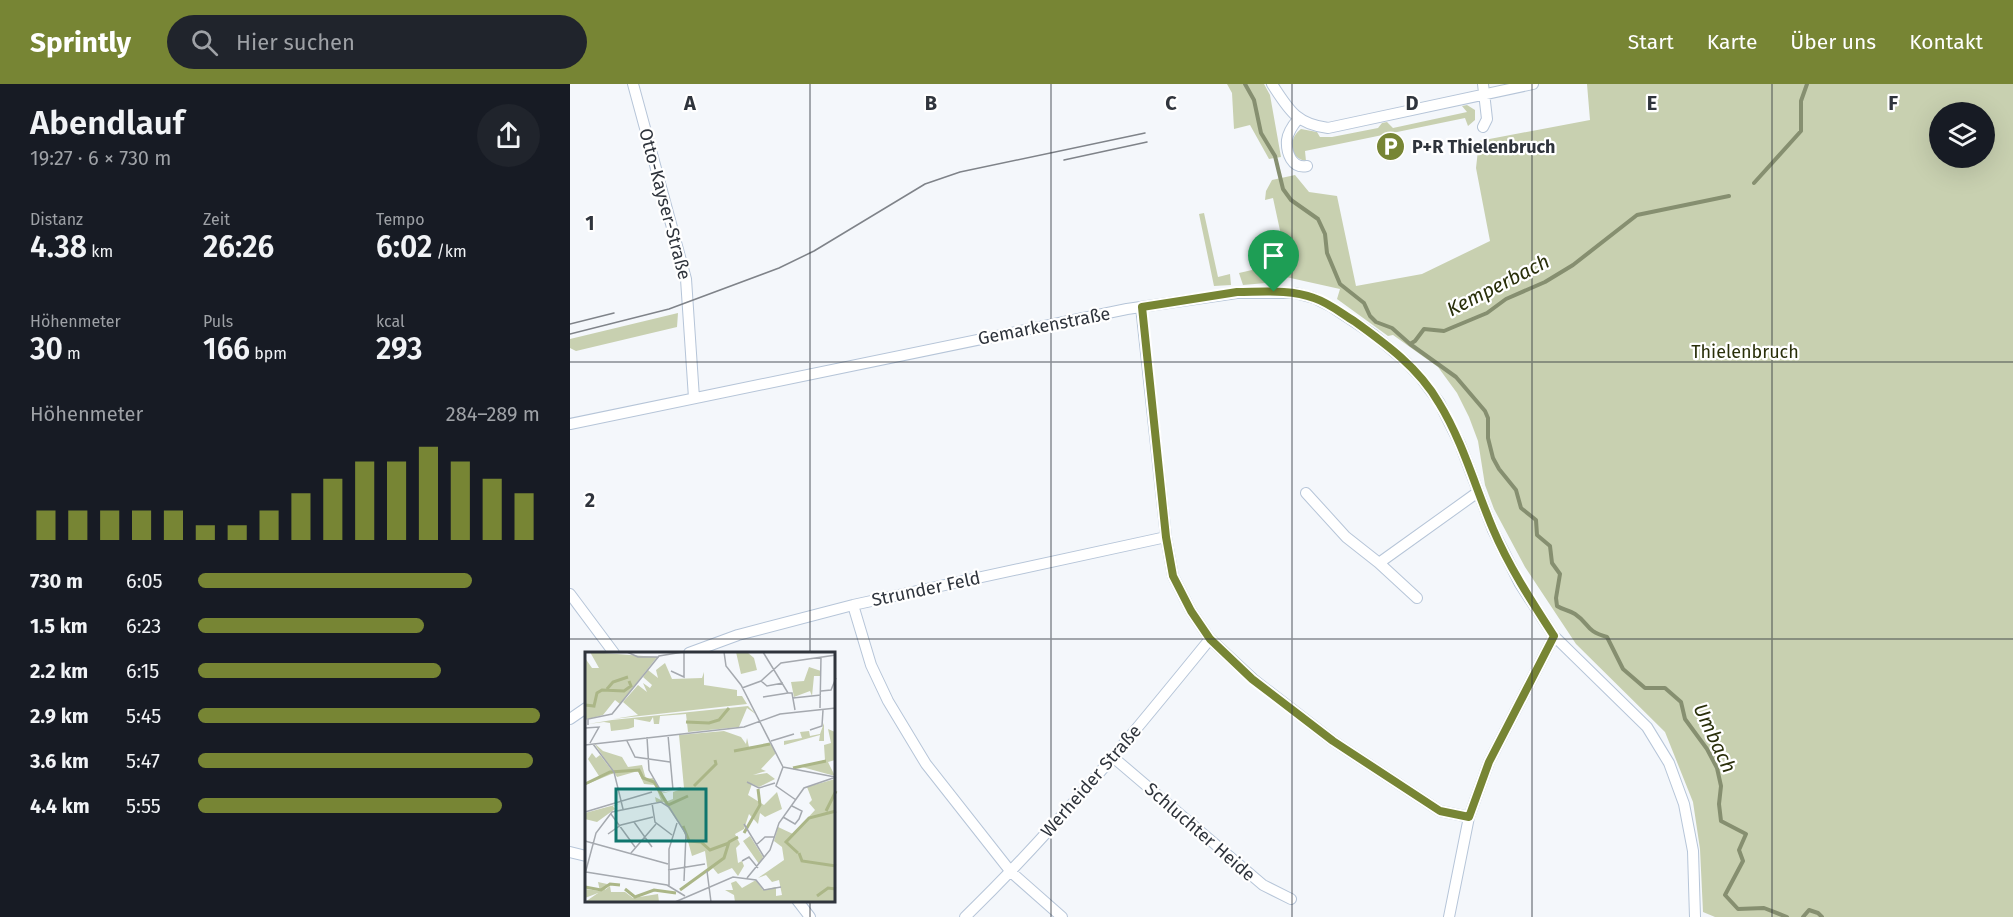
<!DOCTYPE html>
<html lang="de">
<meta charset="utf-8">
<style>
:root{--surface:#171b24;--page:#20242c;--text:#f1f3f6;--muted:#9ea1a6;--accent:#778534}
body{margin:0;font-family:"Fira Sans",sans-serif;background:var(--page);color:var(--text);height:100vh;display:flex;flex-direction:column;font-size:22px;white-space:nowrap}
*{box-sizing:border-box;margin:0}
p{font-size:20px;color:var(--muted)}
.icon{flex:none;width:33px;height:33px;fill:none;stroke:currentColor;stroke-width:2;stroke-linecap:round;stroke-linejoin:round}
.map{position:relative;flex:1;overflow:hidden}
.drawer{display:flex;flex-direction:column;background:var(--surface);width:570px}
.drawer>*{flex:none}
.controls{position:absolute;left:1359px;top:18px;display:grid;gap:12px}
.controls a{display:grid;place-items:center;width:66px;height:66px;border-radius:50%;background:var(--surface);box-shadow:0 6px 24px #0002;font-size:30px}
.pin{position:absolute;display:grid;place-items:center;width:51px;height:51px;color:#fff;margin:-62px -26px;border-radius:50% 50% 50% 0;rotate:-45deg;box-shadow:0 0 6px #0007}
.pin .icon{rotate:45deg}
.round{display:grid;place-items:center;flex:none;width:63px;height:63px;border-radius:32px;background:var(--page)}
.summary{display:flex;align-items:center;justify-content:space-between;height:102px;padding:0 30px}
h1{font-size:33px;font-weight:600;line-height:45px}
.stats{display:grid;grid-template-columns:repeat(3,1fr);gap:9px;height:102px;padding:6px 30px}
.stats div{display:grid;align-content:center}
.stats b{font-size:30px;font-weight:600}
.stats small{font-size:16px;font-weight:400}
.stats p{font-size:16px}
.chart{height:168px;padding:12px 30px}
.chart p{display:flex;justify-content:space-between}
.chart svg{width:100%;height:108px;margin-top:6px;stroke:var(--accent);stroke-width:6}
ul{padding:0 30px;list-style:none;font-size:20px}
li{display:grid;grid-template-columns:96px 72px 1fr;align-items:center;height:45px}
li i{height:15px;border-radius:8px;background:var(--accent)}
header{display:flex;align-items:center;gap:36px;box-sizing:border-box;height:84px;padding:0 30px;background:var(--accent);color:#fff}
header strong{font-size:28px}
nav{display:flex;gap:33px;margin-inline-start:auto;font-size:21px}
.search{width:420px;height:54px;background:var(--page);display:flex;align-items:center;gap:15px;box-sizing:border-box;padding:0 21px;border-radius:33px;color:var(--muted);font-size:22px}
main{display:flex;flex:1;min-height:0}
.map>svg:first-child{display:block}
.green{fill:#c8d0b0;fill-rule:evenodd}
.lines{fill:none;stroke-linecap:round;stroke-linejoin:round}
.stream{stroke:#868f70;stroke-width:4}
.minor-casing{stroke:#b6c5d8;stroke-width:12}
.minor{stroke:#fff;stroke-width:10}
.tram{stroke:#7f8389;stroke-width:1.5}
.route-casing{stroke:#fff;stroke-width:12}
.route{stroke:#778534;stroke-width:8}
.grid{fill:none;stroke:#2f343c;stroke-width:1.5;stroke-opacity:0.55}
.labels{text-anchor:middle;stroke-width:4.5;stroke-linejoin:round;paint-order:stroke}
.poi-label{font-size:18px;font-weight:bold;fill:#2f343c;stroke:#fff;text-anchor:start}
.street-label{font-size:18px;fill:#2f343c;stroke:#fff}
.park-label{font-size:18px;fill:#292f0a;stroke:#fff}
.water-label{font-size:20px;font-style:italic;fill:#292f0a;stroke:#fff}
.inset-river{fill:none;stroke:#abb687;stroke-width:3}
.inset-road{fill:none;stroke:#a5a9af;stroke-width:1.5}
.view{fill:#0f766e;fill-opacity:0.15;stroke:#0f766e;stroke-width:3}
.inset-edge{fill:none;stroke:#2f343c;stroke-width:3}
.grid-label{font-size:20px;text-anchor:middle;font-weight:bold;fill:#2f343c;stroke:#fff;stroke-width:4.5;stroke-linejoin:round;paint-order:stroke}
</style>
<header>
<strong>Sprintly</strong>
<div class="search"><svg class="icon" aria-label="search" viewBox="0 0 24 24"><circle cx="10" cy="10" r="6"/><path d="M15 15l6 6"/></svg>Hier suchen</div>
<nav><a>Start</a><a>Karte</a><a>Über uns</a><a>Kontakt</a></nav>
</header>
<main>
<section class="drawer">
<div class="summary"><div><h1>Abendlauf</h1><p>19:27 · 6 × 730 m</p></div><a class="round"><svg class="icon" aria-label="share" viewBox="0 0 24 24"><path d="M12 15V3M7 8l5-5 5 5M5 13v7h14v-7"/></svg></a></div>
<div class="stats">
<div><p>Distanz</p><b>4.38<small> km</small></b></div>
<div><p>Zeit</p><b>26:26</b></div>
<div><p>Tempo</p><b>6:02<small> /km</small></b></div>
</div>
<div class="stats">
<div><p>Höhenmeter</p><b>30<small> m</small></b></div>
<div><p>Puls</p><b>166<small> bpm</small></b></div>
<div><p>kcal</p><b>293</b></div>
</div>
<div class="chart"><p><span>Höhenmeter</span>284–289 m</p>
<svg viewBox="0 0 160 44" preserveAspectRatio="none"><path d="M5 44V32M15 44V32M25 44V32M35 44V32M45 44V32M55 44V38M65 44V38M75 44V32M85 44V25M95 44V19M105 44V12M115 44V12M125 44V6M135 44V12M145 44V19M155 44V25"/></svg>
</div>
<ul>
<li><b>730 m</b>6:05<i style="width:80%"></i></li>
<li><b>1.5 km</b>6:23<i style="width:66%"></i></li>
<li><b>2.2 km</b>6:15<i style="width:71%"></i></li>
<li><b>2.9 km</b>5:45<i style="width:100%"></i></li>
<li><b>3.6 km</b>5:47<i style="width:98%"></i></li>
<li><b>4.4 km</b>5:55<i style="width:89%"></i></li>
</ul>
</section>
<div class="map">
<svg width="1443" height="833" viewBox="0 0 1443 833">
<rect width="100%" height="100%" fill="#f4f7fb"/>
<!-- green -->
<path class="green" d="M 657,0 L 694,0 L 700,11 L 711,73 L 699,75 L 680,41 L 664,45 L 662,9 Z
M 1017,0 L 1443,0 L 1443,833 L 1145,833 L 1133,828 L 1130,765 L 1123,718 L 1095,648 L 1006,560 L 955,483 L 924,425 L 915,401 L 908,357 L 899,333 L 887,309 L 868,283 L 823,251 L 818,252 L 767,215 L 770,205 L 716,193 L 706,194 L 704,182 L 717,179 L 703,114 L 695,116 L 696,107 L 702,96 L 725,91 L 739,108 L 767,112 L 786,202 L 852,190 L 920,157 L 906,84 L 909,57 L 1020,36 ZM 1370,28 L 1414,28 L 1414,74 L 1370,74 Z
M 897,21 L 905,26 L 905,36 L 898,42 L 895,34 L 735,67 L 736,77 C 719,75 718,54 731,45 L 747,48 L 750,53 L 762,53 L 808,44 L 812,39 L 817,38 L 823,44 L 897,28 L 892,22 Z
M 634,129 L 648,193 L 660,190 L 661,201 L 644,202 L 629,130 Z
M 695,183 L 698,197 L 696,199 L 673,201 L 669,189 Z
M 108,229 L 107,243 L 6,267 L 0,264 L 0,255 Z"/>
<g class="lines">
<!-- stream -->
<path class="stream" d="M 675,0 L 684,16 L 691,49 L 705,72 L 713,105 L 721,116 L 748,135 L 755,150 L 757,169 L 770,200 L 794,219 L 800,232 L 806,238 L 822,244 L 840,260 L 845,257 L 854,245 L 874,247 L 881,244 L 917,229 L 936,215 L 975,198 L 1003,181 L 1067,131 L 1159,112
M 1184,99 L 1231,47 L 1231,17 L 1237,0
M 840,260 L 886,293 L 915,327 L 918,334 L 918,354 L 923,374 L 929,385 L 946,406 L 951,424 L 966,436 L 967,451 L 980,462 L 982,479 L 990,490 L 986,514 L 987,522 C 993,526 999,526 1005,530 C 1020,540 1015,547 1037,553 L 1053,585 L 1075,604 L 1095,604 L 1111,618 L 1115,635 L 1137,665 L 1147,684 L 1151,702 L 1149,720 L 1151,737 L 1176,750 L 1169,766 L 1173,777 L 1155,811 L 1168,825 L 1194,824 L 1217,833
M 1233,833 L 1239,826 L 1248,829 L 1252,833"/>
<defs>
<path id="minor" d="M 63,0 L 116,195 L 124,314
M 702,0 C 719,26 726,40 758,44 L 963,0
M 728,35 C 723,41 718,48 717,56 C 716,69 722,85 737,82
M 913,43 L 917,35 L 913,0
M 571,223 L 596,453 L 603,492 L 621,527 L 640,555 L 683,595 L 763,657 L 870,727 L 899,733
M 0,340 L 557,225 L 667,209 L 725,209 L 744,214 L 762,223 L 804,251 L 836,278 L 851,294 L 869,318 L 890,360 L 923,446 L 950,500 L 984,552 L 1077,643 L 1099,679 L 1114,720 L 1123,767 L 1125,833
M 736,409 L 776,453 L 809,479 L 847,514
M 809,479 L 908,408
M 0,510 L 44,569
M 283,521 L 301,581 L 318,617 L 356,680 L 441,788 L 492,833
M 119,569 L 168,551 L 283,521 L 596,453
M 0,635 L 16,624
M 544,674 L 693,801 L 721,815
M 0,768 L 16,772
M 227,816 L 240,833
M 395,833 C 484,747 562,651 640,555
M 879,833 L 899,733 L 919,678 L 984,552"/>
</defs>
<!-- minor casing -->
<use href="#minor" class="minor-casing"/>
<!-- minor -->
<use href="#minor" class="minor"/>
<!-- tram -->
<path class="tram" d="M 494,76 L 577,58
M 0,240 L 44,229
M 0,250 L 99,225 L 209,184 L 244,167 L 355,100 L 390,88 L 575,49"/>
</g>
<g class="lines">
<defs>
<path id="route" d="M 667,208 C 692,208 720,205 744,214 C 759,219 771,229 784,237 C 816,260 849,284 869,319 C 893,358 905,403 923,445 C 939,483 962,518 984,552 L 919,678 L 899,733 L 870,727 L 763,657 L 682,595 L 640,555 L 621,527 L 603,492 L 596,453 L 572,223 Z"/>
</defs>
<!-- route casing -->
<use href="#route" class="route-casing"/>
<!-- route -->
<use href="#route" class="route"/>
</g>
<!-- grid -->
<path class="grid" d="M 240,0 L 240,569M 481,0 L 481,833M 722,0 L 722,833M 962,0 L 962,833M 1202,0 L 1202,833M 0,278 L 1443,278M 0,555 L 1443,555M 240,816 L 240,833"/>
<!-- icons -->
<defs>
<symbol id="parking-disc" viewBox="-11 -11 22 22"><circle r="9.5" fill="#778534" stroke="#fff"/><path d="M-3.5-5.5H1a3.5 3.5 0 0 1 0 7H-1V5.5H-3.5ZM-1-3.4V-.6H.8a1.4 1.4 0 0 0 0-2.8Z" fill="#fff"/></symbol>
</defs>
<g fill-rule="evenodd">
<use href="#parking-disc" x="804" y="46" width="33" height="33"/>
</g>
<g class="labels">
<!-- poi labels -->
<g class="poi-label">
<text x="842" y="69">P+R Thielenbruch</text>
</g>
<!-- street labels -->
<g class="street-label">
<text transform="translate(95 120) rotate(75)" y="6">Otto-Kayser-Straße</text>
<text transform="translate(474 242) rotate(-11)" y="6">Gemarkenstraße</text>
<text transform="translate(356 505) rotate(-12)" y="6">Strunder Feld</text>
<text transform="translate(521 697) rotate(-49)" y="6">Werheider Straße</text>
<text transform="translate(630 748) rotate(41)" y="6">Schluchter Heide</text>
</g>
<!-- park labels -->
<g class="park-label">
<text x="1175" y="274">Thielenbruch</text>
</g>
<!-- water labels -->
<g class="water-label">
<text transform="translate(928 201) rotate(-27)" y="7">Kemperbach</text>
<text transform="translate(1145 654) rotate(65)" y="7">Umbach</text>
</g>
</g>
<!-- overview -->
<g transform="translate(15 568)">
<rect width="250" height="250" fill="#f4f7fb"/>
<path d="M 5,0 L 72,5 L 35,52 L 30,48 L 18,63 L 0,68 L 0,6 L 7,16 L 14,16 ZM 151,0 L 162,0 L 169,6 L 172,18 L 156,22 ZM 80,11 L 87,27 L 117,26 L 119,20 L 119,33 L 152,38 L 152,44 L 157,44 L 162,52 L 28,67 L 53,63 L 38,50 L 53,33 L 62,40 L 58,31 L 65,36 L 67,33 L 58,25 L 63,18 L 73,26 L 71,18 ZM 224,15 L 236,19 L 236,24 L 229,24 L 227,44 L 225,39 L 209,45 L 206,30 L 219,29 ZM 163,54 L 172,63 L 162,56 L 154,75 L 103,80 L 101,62 L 75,64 L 74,72 L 69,72 L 68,65 L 65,70 L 49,67 L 49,75 L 43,77 L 26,79 L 25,71 L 19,70 L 3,72 L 27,68 ZM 239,71 L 239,89 L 234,89 L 235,83 L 199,93 L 199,89 L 217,86 L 215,80 L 224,79 L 225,84 L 235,82 ZM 243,77 L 250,80 L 250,108 L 243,110 L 250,124 L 217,115 L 240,108 L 239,93 L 246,91 ZM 139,79 L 156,85 L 161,92 L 162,86 L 164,95 L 186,92 L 191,101 L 176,117 L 181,119 L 168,123 L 182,121 L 190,127 L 174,135 L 167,132 L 163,143 L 179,153 L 192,140 L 197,157 L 180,165 L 175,161 L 173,172 L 164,162 L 159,177 L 150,182 L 155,192 L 151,196 L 153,211 L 157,209 L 159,214 L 153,224 L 147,216 L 133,222 L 128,216 L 123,220 L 120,199 L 107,204 L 101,182 L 79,150 L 71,150 L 70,145 L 76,148 L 70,133 L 59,132 L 53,119 L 32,125 L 9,91 L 18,99 L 37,105 L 43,115 L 57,113 L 61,127 L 68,126 L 75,141 L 87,139 L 75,142 L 80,150 L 88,147 L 88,140 L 99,136 L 94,83 ZM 7,101 L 11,106 L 15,103 L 29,121 L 0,133 L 14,124 L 3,107 ZM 250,127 L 250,250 L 150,250 L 149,243 L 140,238 L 148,238 L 146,231 L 151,229 L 157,236 L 171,228 L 178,238 L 191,235 L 191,244 L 197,243 L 194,228 L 187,230 L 181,223 L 173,226 L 199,208 L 197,195 L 189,189 L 193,175 L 208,182 L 230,158 L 224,151 L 227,148 L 222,135 ZM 37,151 L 28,154 L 30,157 L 12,170 L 0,167 L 0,161 ZM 165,184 L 178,205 L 174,212 L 158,189 ZM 13,230 L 22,232 L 20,238 L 25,234 L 26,240 L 40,240 L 48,246 L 73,242 L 74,250 L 0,250 L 13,241 L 0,246 L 0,237 L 15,239 Z" fill="#c8d0b0"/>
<path class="inset-river" d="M 22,37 L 28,30 L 43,25M 0,53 L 9,54 L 12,41 L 17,38 L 39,39 L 46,34 L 44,29M 101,70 L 124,71 L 134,68 L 144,56M 149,99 L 185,92M 208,116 L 241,109M 0,132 L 25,120 L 54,118 L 58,126 L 69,130 L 83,153 L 103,144M 109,134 L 131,112 L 130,108M 241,159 L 251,139M 98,174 L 104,189 L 116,190 L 125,198 L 144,191M 159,181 L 175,153 L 173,137M 213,201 L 201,190 L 224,166 L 251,159M 214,201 L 217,209 L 251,214M 0,235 L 16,238 L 25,232 L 35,233M 40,237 L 50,245 L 69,238 L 91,241M 95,238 L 139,206 L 144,190 L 153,185M 232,244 L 243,236 L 251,237"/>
<path class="inset-road" d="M 42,0 L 53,5 L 74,5M 139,0 L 141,14 L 156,33 L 198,115M 178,0 L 203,41 L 207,41 L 210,58M 86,19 L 99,25 L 99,0M 176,29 L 182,34 L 198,31M 157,36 L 176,29 L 196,11 L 251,3M 236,39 L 246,38 L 251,26M 178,45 L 203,41M 208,46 L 236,43M 235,56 L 236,5M 3,73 L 3,67 L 27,62 L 74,4 L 98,0M 0,76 L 14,75 L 5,91M 225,78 L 237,74 L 238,58M 83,83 L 88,138M 62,85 L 64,118 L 76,139 L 96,136M 42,89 L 50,105 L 85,110M 186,89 L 209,82M 8,92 L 29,120 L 38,157M 0,93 L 159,75 L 195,62 L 251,56M 198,115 L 250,125M 198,115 L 191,134 L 211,148M 162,130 L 174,136 L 190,131M 67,151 L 70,170 L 87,183M 0,160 L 67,140M 26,162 L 50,195M 198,165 L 210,172 L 214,167 L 217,159 L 207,154M 49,170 L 67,195M 159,172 L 179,205M 23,182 L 36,173 L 68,165M 0,189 L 83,212M 171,193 L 180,185 L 189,185M 46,201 L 71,172M 157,209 L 164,205 L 173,216M 83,218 L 120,212M 122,219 L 126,250M 1,220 L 82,233 L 100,244M 0,222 L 11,181 L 27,160 L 76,150 L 84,155 L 101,182 L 99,229M 162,226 L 185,198 L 194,171 L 219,136 L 251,125M 84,234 L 84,197 L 92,171M 90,250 L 148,225 L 171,228 L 179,238 L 196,235"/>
<path class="view" d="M 31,137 L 121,137 L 121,189 L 31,189 Z"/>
<rect width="250" height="250" class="inset-edge"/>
</g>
<g class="grid-label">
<text x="120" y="26">A</text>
<text x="361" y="26">B</text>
<text x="601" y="26">C</text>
<text x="842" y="26">D</text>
<text x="1082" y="26">E</text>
<text x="1323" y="26">F</text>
<text x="20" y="146">1</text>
<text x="20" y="423">2</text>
</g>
</svg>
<div class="controls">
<a><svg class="icon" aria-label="layers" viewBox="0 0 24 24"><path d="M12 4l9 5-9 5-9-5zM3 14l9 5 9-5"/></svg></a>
</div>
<div class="pin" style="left:704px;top:208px;background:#1e9e55"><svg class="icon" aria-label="arrive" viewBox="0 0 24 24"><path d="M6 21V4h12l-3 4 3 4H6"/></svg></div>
</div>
</main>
